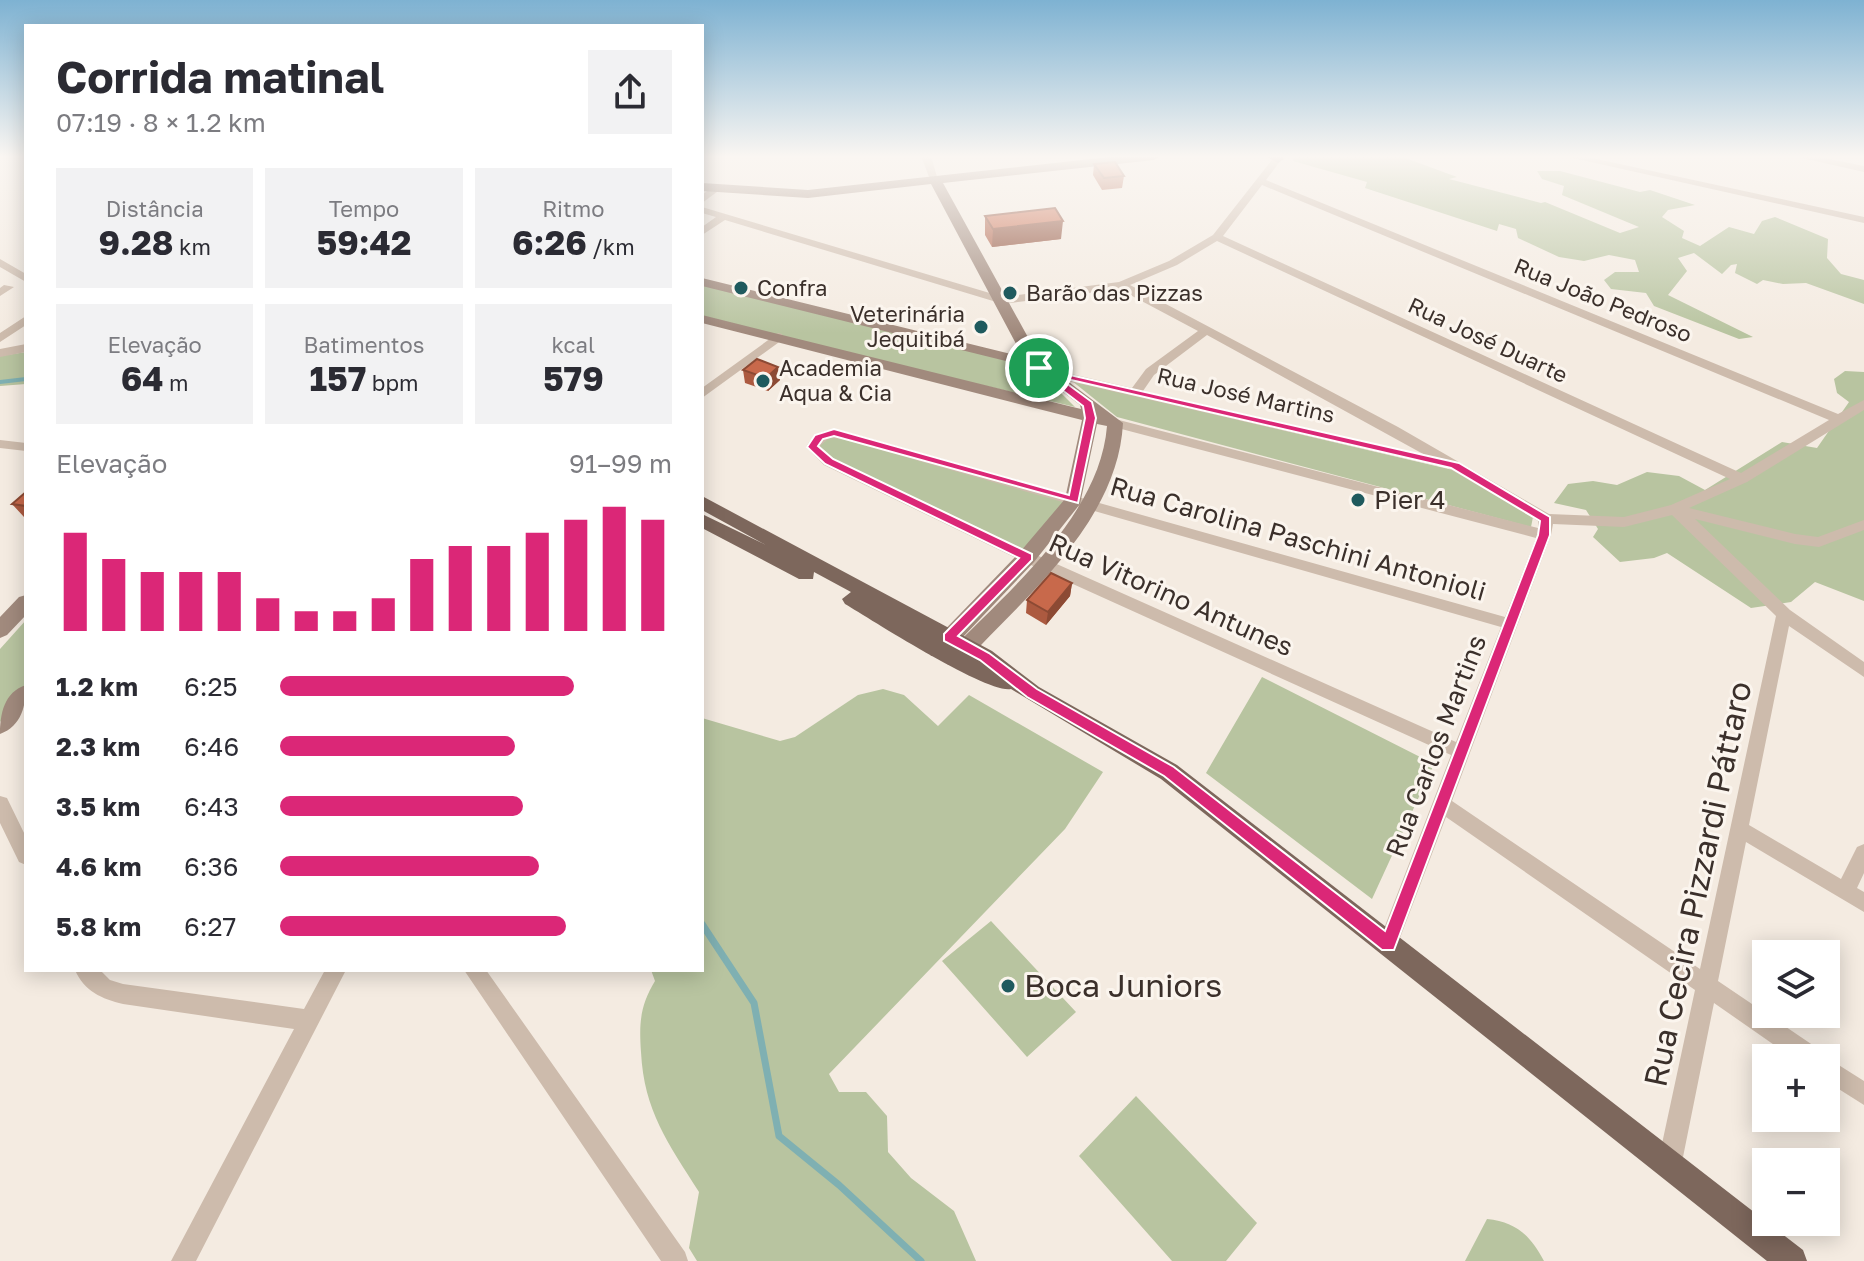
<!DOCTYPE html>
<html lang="pt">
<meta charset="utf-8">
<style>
:root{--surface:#fff;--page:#f2f2f3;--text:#2b2b33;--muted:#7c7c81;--accent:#db2777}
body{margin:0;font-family:"Golos Text",sans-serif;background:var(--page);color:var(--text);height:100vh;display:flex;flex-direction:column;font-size:30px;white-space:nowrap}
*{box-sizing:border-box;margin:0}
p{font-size:26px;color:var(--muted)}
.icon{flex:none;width:44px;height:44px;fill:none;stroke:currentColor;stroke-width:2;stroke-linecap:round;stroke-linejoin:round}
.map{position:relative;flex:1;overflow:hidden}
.sheet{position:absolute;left:24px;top:24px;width:680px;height:948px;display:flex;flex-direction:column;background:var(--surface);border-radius:0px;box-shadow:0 4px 20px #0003}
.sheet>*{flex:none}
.controls{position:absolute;left:1752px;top:940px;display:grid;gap:16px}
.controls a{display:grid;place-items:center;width:88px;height:88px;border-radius:0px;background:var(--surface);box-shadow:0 4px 20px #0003;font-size:40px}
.pin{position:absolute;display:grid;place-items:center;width:68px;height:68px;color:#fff;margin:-34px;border:4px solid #fff;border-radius:50%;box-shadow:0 2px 8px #0007}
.round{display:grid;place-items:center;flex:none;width:84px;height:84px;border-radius:0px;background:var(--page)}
.head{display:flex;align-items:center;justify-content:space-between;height:136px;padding:0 32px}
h1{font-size:44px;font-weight:700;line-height:60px}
.stats{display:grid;grid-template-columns:repeat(3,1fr);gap:12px;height:136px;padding:8px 32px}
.stats div{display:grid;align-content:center;border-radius:0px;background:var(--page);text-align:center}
.stats b{font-size:34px;font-weight:700}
.stats small{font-size:22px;font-weight:400}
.stats p{font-size:22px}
.chart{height:224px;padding:16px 32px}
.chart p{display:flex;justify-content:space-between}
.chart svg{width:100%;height:144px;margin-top:8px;stroke:var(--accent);stroke-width:6}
ul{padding:0 32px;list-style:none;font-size:26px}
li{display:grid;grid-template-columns:128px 96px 1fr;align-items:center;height:60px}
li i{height:20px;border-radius:10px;background:var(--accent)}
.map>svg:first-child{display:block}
.green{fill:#b8c4a0}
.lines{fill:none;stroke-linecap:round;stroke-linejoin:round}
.stream-far1{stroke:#7fb0b2;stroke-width:4}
.stream{stroke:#7fb0b2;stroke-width:7}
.street{fill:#cdbbac;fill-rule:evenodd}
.secondary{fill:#a18a7d;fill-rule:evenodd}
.primary{fill:#7d675c;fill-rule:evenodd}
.wall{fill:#ac5a40}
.shaded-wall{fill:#8c4a34}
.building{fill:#c8694b;stroke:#8c4a34;stroke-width:2}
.route{fill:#db2777;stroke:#fff;stroke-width:2;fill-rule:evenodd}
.poi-dot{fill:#1f5a5e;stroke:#fbf5ee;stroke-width:3}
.labels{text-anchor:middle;stroke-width:6;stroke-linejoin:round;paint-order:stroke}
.far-poi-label{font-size:22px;fill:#3b302b;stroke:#fbf5ee;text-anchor:start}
.far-street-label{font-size:22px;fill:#3b302b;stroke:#fbf5ee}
.poi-label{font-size:26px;fill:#3b302b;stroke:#fbf5ee;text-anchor:start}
.street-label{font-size:26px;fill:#3b302b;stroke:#fbf5ee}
.near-street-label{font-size:32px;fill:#3b302b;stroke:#fbf5ee}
.near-poi-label{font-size:32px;fill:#3b302b;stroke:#fbf5ee;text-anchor:start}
</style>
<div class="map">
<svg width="1864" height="1261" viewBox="0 0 1864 1261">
<rect width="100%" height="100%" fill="#f4ebe1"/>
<!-- green -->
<path class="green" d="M 1294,156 L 1400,156 L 1457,177 L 1449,179 L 1541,203 L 1545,202 L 1620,233 L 1639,227 L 1562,195 L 1564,186 L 1542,179 L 1537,171 L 1560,171 L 1640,192 L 1650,190 L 1695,205 L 1668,210 L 1662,217 L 1684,231 L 1682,238 L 1700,246 L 1729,227 L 1754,234 L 1762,221 L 1775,217 L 1828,239 L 1827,258 L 1841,274 L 1864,280 L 1864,304 L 1806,283 L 1783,284 L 1763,280 L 1757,284 L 1735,273 L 1737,264 L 1731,265 L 1722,274 L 1694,253 L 1678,258 L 1687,271 L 1668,295 L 1753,337 L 1739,339 L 1654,306 L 1646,293 L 1611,289 L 1604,280 L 1615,272 L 1639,272 L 1635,260 L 1609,255 L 1584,261 L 1559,257 L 1518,238 L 1516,229 L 1499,224 L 1497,231 L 1365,188 L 1367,182 L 1293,161 Z
M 702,285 L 1033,365 L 1075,407 L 702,319 Z
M 26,352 L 26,384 L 0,386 L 0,356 Z
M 1845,371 L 1864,372 L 1864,601 L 1815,582 L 1791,602 L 1751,608 L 1667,553 L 1654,558 L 1620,562 L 1593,537 L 1598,529 L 1586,510 L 1554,503 L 1568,484 L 1593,481 L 1617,485 L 1647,472 L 1679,476 L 1705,490 L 1782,442 L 1817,448 L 1849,402 L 1837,393 L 1834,379 Z
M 1072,381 L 1453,470 L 1533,517 L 1531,527 L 1117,417 Z
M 828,434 L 1067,502 L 1026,555 L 817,451 L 821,438 Z
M 26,620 L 26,690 L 0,722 L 0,649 Z
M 1262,677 L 1434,764 L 1372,899 L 1206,773 Z
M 883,689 L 904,695 L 938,726 L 969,695 L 1103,772 L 1065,829 L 829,1074 L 839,1092 L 866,1092 L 887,1116 L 888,1152 L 911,1178 L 954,1211 L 976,1261 L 697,1261 L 689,1248 L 699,1192 C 668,1143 644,1111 641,1052 C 639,1023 640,1006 655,981 L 651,970 L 702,970 L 702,718 L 780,741 L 795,737 L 858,695 Z
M 991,921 L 1076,1012 L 1027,1057 L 942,961 Z
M 1136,1096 L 1257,1223 L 1226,1261 L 1172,1261 L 1079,1156 Z
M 1487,1219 C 1516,1222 1530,1235 1544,1261 L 1465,1261 Z"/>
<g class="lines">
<!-- stream-far1 -->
<path class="stream-far1" d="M 0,382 L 26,379"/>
<!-- stream -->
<path class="stream" d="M 702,924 L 754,1003 L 779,1136 L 839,1185 L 921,1261"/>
<!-- street -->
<path class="street" d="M 921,156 L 931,156 L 939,184 L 931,182 Z
M 1275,156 L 1284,156 L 1266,180 L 1838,414 L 1864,400 L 1864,410 L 1747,482 L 1689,508 L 1795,534 L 1818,537 L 1864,520 L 1864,530 L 1819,547 L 1795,544 L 1695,519 L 1790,610 L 1864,662 L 1864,677 L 1789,626 L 1749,825 L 1841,879 L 1857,847 L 1864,844 L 1864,873 L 1857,888 L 1864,892 L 1864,912 L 1746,842 L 1718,981 L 1820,1050 L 1823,1058 L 1793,1058 L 1714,1003 L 1681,1167 L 1677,1175 L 1669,1179 L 1661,1175 L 1657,1167 L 1695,990 L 1446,817 L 1395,951 L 1388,954 L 1381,951 L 1378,944 L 1451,755 L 1022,561 L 824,465 L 806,447 C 815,432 826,428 843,431 L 1505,617 L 1536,538 L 1110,426 L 1108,423 L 1115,419 L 1538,528 L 1538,521 L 1443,465 L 1438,466 L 1067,381 L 1033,368 L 1033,362 L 1037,361 L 1071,374 L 1132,388 L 1146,369 L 1198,331 L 1119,289 L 1003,304 L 725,220 L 702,235 L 702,227 L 716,217 L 702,213 L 702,207 L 1003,297 L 1119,282 L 1169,261 L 1213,235 ZM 1262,185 L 1829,420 L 1741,473 L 1223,236 ZM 1217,241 L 1730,479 L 1671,505 L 1624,517 L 1549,514 L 1398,427 L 1130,285 L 1177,265 ZM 1207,335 L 1425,455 L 1143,391 L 1154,375 ZM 829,438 L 842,439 L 1501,627 L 1456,742 L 1032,553 L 834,459 L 820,446 ZM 1672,515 L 1776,616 L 1700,969 L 1452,801 L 1551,535 L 1553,524 L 1624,527 Z
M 1564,156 L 1583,156 L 1864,217 L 1864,223 Z
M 1793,156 L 1814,156 L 1864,166 L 1864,172 Z
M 712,187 L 721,189 L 702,203 L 702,195 Z
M 0,259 L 26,274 L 26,282 L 0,267 Z
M 4,285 L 14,287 L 0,296 L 0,288 Z
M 26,316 L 26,325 L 0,342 L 0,333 Z
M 778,333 L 782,334 L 782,340 L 702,398 L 702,388 Z
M 26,344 L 26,352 L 0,357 L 0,349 Z
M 0,440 L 26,443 L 26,451 L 0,448 Z
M 0,796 L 7,798 L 26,837 L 26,865 L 19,862 L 0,823 Z
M 75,970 L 100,970 L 110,980 L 123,984 L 304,1009 L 325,970 L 346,970 L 196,1261 L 171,1261 L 294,1029 L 123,1004 C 102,999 84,991 75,970 Z
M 464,970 L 486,970 L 685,1252 L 688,1261 L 661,1261 Z
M 1826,1057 L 1864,1081 L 1864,1105 L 1826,1081 L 1826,1058 L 1824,1058 Z"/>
<!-- secondary -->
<path class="secondary" d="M 1118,156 L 1160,156 L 1154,160 L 943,183 L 1041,361 L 1123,423 C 1118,522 1025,597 962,665 L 948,665 L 945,659 L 948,653 C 1007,592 1100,516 1107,426 L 1097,424 L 1080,504 L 1034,562 L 945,656 L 931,656 L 928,650 L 931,644 L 1020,552 L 1065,499 L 1082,420 L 702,323 L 702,315 L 1081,409 L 1080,405 L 1030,367 L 702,286 L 702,278 L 1023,357 L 931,184 L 808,198 L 702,191 L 702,183 L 808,190 Z
M 1265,156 L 1282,156 L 1284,159 L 1278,163 Z
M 26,595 L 26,615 L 7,635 L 0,638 L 0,617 L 19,597 Z
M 26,685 C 26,705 22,726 0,734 C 0,714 4,692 26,685 Z"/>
<!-- primary -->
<path class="primary" d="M 702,496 L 992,651 L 1039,687 L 1177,765 L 1803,1250 L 1807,1261 L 1767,1261 L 1161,779 L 1011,689 C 987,694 872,620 845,604 L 842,599 L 851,592 L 814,572 L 813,579 L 799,579 L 702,528 L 702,514 L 766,545 L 702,510 Z"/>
</g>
<!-- wall -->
<path class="wall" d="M 1094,164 L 1124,176 L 1122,188 L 1102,190 L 1093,175 Z
M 985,216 L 1061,239 L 992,247 L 985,235 Z
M 743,370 L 780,380 L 768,391 L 745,383 Z
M 26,492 L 26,518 L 24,517 L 12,504 Z
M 1072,583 L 1070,596 L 1046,625 L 1026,613 L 1027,600 Z"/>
<!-- shaded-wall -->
<path class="shaded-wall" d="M 1063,221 L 1061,239 L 992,247 L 993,229 Z
M 778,367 L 780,380 L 768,391 L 766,378 Z
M 1072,583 L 1070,596 L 1046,625 L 1048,612 Z"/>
<!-- building -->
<path class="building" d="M 1115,162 L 1124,176 L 1104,178 L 1094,164 Z
M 1055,208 L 1063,221 L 993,229 L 985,216 Z
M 757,359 L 778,367 L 766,378 L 743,370 Z
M 26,492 L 26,506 L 12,504 Z
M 1051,573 L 1072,583 L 1048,612 L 1027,600 Z"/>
<!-- sky -->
<linearGradient id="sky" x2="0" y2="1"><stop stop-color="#7eb2d2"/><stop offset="0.47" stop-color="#faf6f2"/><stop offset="1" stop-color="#faf6f2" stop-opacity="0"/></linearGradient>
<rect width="1864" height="333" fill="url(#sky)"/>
<!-- route -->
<path class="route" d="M 1031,362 L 1070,375 L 1459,463 L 1550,517 L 1550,535 L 1394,950 L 1382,950 L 1164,776 L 1027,697 L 980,660 L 944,641 L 944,634 L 1019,558 L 825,464 L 807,447 L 815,435 L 834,429 L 1069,495 L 1085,418 L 1083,406 L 1036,370 ZM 1058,377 L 1451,468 L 1540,521 L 1538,535 L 1385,931 L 1174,767 L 1037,689 L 989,653 L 958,636 L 1032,560 L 1032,554 L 833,459 L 818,446 L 823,439 L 834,436 L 1078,503 L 1096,418 L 1092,402 Z"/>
<!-- markers -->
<g class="poi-dot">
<circle cx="741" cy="288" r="8"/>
<circle cx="1010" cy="293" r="8"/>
<circle cx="981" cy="327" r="8"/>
<circle cx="763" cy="381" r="8"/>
<circle cx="1358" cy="500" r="8"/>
<circle cx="1008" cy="986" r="8"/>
</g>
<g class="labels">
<!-- far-poi labels -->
<g class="far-poi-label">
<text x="757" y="296">Confra</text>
<text x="1026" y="301">Barão das Pizzas</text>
<text x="965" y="322" text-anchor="end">Veterinária<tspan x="965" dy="25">Jequitibá</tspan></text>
<text x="779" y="376">Academia<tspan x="779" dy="25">Aqua &amp; Cia</tspan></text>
</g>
<!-- far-street labels -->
<g class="far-street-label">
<text transform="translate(1603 300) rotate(22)" y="8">Rua João Pedroso</text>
<text transform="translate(1488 340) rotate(25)" y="8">Rua José Duarte</text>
<text transform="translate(1246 395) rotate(13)" y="8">Rua José Martins</text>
</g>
<!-- poi labels -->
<g class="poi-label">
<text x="1374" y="509">Pier 4</text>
</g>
<!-- street labels -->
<g class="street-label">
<text transform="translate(1298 539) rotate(16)" y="9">Rua Carolina Paschini Antonioli</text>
<text transform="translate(1171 595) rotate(24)" y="9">Rua Vitorino Antunes</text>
<text transform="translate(1436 746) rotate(-69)" y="9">Rua Carlos Martins</text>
</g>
<!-- near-street labels -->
<g class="near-street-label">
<text transform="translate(1698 884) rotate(-78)" y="11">Rua Cecira Pizzardi Páttaro</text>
</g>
<!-- near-poi labels -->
<g class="near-poi-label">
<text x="1024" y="997">Boca Juniors</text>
</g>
</g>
</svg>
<div class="controls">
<a><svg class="icon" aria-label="layers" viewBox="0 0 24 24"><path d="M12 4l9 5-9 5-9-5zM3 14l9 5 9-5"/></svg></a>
<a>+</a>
<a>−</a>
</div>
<div class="pin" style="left:1039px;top:368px;background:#1e9e55"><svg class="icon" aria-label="arrive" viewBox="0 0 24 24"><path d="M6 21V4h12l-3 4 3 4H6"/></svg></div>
<section class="sheet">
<div class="head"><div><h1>Corrida matinal</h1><p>07:19 · 8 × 1.2 km</p></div><a class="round"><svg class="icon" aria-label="share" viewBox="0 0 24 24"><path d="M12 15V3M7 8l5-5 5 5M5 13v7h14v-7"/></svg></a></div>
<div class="stats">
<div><p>Distância</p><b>9.28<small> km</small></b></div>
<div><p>Tempo</p><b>59:42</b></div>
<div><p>Ritmo</p><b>6:26<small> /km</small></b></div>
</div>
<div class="stats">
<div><p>Elevação</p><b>64<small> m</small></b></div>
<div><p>Batimentos</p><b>157<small> bpm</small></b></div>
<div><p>kcal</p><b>579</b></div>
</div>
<div class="chart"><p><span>Elevação</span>91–99 m</p>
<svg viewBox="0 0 160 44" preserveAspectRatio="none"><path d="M5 44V14M15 44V22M25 44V26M35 44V26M45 44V26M55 44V34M65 44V38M75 44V38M85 44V34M95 44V22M105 44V18M115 44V18M125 44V14M135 44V10M145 44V6M155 44V10"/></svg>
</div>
<ul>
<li><b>1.2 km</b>6:25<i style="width:75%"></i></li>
<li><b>2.3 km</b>6:46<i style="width:60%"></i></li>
<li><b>3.5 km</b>6:43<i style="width:62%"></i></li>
<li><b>4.6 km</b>6:36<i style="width:66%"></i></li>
<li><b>5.8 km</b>6:27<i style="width:73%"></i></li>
</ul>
</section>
</div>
